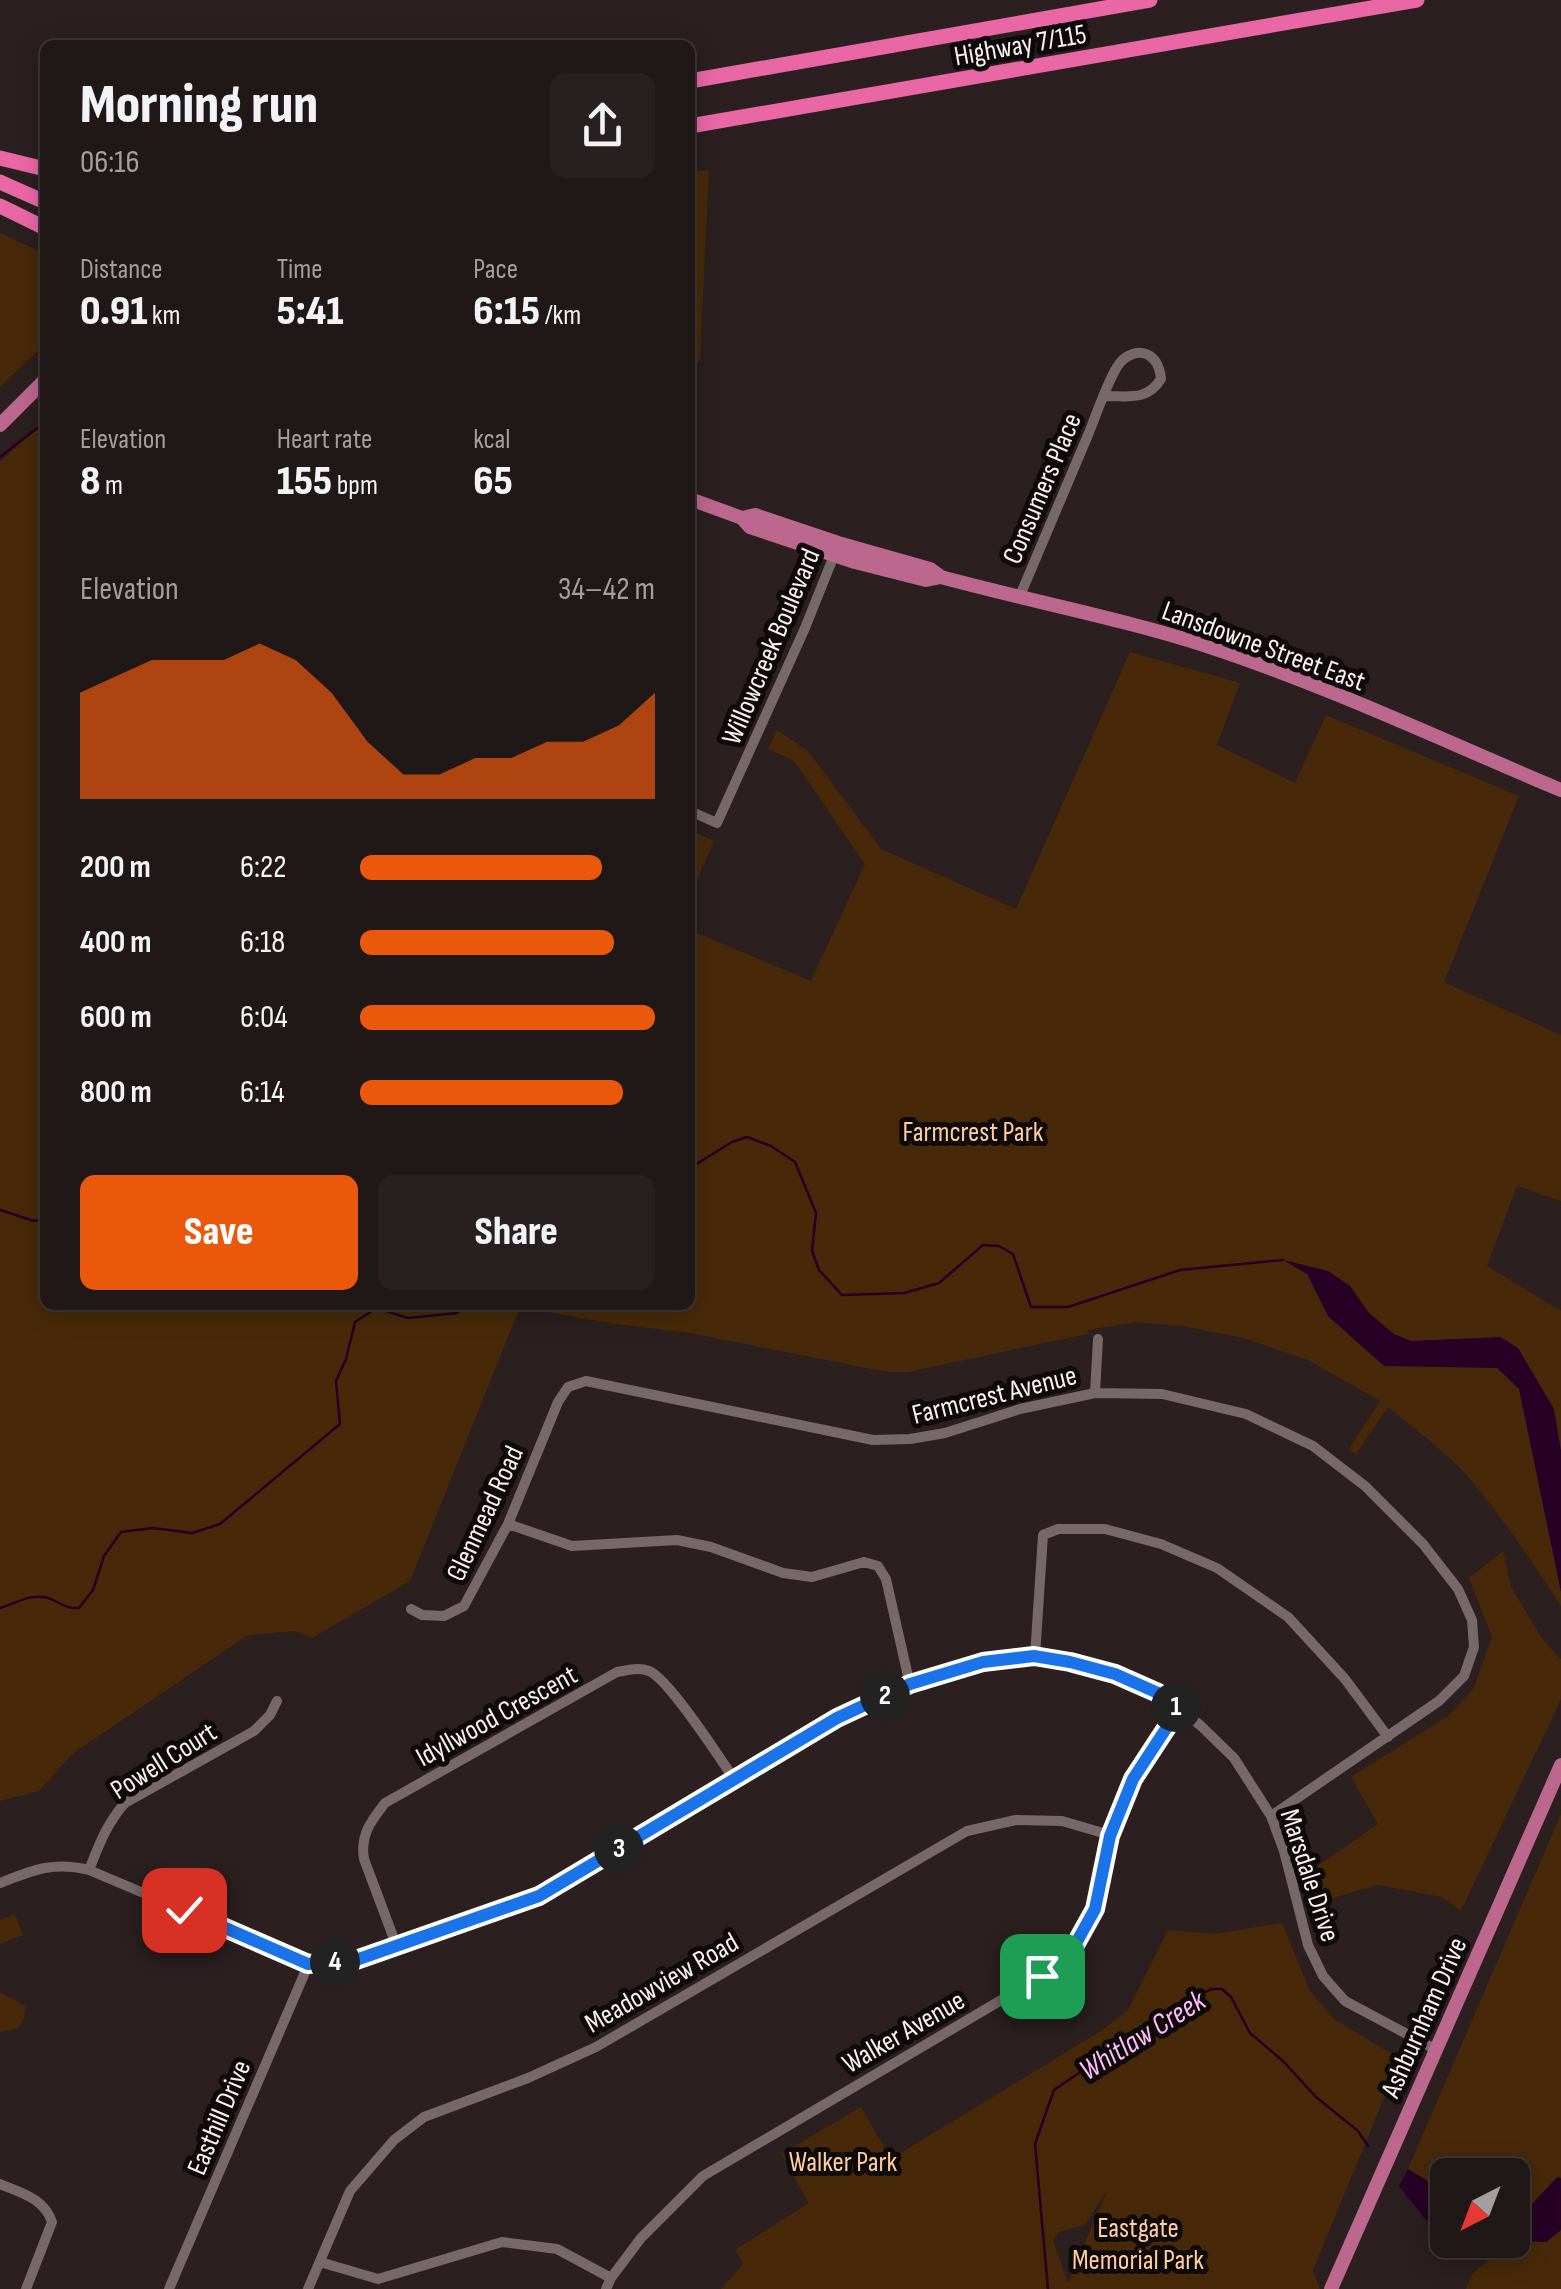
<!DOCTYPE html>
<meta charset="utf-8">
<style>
:root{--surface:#201717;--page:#282020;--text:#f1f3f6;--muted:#a29fa1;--line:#3d3636;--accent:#ea580c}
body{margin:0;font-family:"Sofia Sans Condensed",sans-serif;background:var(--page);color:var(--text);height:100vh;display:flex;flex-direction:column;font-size:38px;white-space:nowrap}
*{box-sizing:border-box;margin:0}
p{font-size:32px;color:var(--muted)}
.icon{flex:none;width:55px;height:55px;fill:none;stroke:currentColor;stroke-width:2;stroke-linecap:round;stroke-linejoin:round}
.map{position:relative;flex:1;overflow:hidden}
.side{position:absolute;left:40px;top:40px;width:655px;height:1270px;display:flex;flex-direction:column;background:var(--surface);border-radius:15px;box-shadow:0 5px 25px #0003,0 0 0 2px var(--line)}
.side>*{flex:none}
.needle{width:65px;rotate:222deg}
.tools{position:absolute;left:1430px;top:2158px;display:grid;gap:20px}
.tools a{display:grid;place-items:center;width:100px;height:100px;border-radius:15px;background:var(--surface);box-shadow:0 5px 25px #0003,0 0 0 2px var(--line);font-size:50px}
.pin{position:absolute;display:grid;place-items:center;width:85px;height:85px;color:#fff;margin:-42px;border-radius:20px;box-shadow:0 5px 15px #0006}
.km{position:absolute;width:50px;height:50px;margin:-25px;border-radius:50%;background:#222;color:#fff;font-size:28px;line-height:50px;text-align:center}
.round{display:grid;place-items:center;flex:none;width:105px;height:105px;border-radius:15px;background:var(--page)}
.headline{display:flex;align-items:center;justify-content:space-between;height:170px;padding:0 40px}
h1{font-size:55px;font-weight:800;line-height:75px}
.metrics{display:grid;grid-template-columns:repeat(3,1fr);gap:15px;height:170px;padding:10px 40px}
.metrics div{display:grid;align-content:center}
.metrics b{font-size:42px;font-weight:800}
.metrics small{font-size:28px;font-weight:400}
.metrics p{font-size:28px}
.chart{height:280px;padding:20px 40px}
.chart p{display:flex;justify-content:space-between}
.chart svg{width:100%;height:180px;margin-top:10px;fill:var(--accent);opacity:.7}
.button{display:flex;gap:20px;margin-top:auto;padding:20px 40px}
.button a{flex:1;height:115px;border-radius:15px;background:var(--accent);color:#fff;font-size:40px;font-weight:800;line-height:115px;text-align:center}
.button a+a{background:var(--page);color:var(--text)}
ul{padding:0 40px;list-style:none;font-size:32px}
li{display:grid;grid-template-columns:160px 120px 1fr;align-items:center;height:75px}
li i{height:25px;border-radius:12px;background:var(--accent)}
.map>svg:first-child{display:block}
.green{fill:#472909;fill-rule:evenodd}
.water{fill:#260025}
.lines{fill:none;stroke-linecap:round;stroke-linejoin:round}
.stream{stroke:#260025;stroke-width:2.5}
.minor{stroke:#776869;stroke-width:10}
.major{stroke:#bc678e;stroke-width:14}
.highway{stroke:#ea67a6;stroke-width:15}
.route-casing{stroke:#fff;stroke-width:20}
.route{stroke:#1a73e8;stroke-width:12}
.labels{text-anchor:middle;stroke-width:10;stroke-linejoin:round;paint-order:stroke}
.street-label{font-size:28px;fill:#f9f0f0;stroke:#0f0a0a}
.park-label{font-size:28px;fill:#ffcd9f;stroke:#0f0a0a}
.water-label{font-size:30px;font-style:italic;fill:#ffbcfa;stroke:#0f0a0a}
</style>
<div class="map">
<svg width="1561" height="2289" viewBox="0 0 1561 2289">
<rect width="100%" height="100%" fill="#2b1f1f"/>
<!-- green -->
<path class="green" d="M 709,170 L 700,358 L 690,378 L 690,172 Z
M 0,233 L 45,254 L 45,344 L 0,387 Z
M 45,420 L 45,1305 L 690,1305 L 690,930 L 811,981 L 865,864 L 794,761 L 768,749 L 777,730 L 808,751 L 881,849 L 1016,909 L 1130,652 L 1240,683 L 1217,745 L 1295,783 L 1326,715 L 1519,796 L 1444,982 L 1561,1035 L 1561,1201 L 1517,1186 L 1487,1266 L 1561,1311 L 1561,1606 C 1532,1562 1504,1519 1470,1479 C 1446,1452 1416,1430 1388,1407 L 1356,1454 L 1349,1449 L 1380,1401 L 1308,1360 L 1244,1338 L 1182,1326 L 1135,1322 L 1088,1330 L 1087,1334 L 908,1372 L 887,1372 L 690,1333 L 615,1324 L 520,1307 L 410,1581 L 312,1638 L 295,1631 L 248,1635 L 72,1754 L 39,1791 L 0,1801 L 0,462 Z
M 690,830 L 714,841 L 690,897 Z
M 1503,1551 L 1511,1587 L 1543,1640 L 1561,1659 L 1561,1699 L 1461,1911 L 1442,1897 L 1378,1885 L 1319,1902 L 1310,1871 L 1378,1824 L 1351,1777 L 1448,1716 L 1473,1690 L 1492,1637 L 1469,1578 Z
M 1561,1814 L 1561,2178 L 1557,2177 L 1531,2205 L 1513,2211 L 1512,2175 L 1448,2175 L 1447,2209 L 1426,2180 L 1408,2169 Z
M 15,1914 L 23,1935 L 0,1944 L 0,1920 Z
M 1282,1923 L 1310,1991 L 1334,2019 L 1400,2059 L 1313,2270 L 1320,2289 L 721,2289 L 743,2264 L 735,2250 L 809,2203 L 781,2154 L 861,2107 L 889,2155 L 894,2157 L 1104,2029 L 1128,2010 L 1168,1930 L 1213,1934 ZM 1107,2191 L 1069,2281 L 1068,2282 L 1053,2241 L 1059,2232 L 1085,2225 Z
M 0,1992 L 25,2006 L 24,2018 L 17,2029 L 0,2032 Z
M 1561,2230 L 1561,2289 L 1466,2289 L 1472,2274 L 1508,2245 L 1527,2241 L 1545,2242 Z"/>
<!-- water -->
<path class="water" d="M 1283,1260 L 1328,1271 L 1350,1286 L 1369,1313 L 1394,1334 L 1411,1341 L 1500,1337 L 1518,1348 L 1554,1409 L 1561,1451 L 1561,1592 L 1519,1389 L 1497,1368 L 1384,1366 L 1328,1316 L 1307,1274 Z
M 1408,2169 L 1426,2180 L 1447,2209 L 1447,2229 L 1426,2220 L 1399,2186 Z
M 1558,2177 L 1561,2178 L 1561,2230 L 1546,2242 L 1527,2241 L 1508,2245 L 1500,2240 L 1512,2240 L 1513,2211 L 1531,2205 Z"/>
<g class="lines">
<!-- stream -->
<path class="stream" d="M 0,457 L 45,422
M 690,1168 L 732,1142 L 747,1137 L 771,1146 L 795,1162 L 816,1213 L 812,1251 L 819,1270 L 842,1295 L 904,1293 L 939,1283 L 983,1245 L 999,1246 L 1013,1254 L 1031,1307 L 1068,1307 L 1180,1270 L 1283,1260
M 0,1210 L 34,1221 L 45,1219
M 367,1305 L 408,1318 L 457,1313 L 465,1305
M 0,1608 C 16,1603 32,1593 48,1598 C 60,1602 65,1609 79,1608 L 93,1590 L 104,1556 L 121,1532 L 153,1528 L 192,1533 L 220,1524 L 340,1424 L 336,1381 L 346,1359 L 355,1322 L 378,1307
M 1048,2289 L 1035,2144 L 1054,2090 L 1185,2001 L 1212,1989 L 1222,1989 L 1231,1997 L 1250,2033 L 1283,2061 L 1316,2097 L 1358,2131 L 1368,2146"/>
<!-- minor -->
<path class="minor" d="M 1019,598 C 1042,544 1065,489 1088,435 C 1096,416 1108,379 1119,364 C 1125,356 1137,350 1146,354 C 1157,358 1160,369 1161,379 C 1147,401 1129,396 1105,396
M 690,811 L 717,823 L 805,628 L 835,553
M 1095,1393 L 1098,1339
M 508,1524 L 572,1546 L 677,1540 L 711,1547 L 783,1573 L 812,1577 L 864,1562 L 878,1566 L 886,1579 L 910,1685
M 411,1609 L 422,1615 L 444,1616 L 464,1606 L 508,1524 L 558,1402 L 568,1387 L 586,1381 L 873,1440 L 910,1439 L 945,1433 L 1020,1409 L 1095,1393 L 1162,1394 L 1246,1414 L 1313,1446 L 1365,1486 L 1423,1544 L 1458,1589 L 1472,1620 L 1474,1647 L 1464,1676 L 1439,1701 L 1271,1816
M 1035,1656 L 1043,1535 L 1058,1529 L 1105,1529 L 1161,1544 L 1217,1568 L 1288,1617 L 1345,1679 L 1388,1737
M 89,1870 C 99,1845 107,1823 125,1803 L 254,1731 L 270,1715 L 277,1701
M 0,1883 C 33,1870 54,1861 89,1870 L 309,1963 L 357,1960 L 539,1896 L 837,1718 L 910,1685 L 983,1663 L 1035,1656 L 1070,1662 L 1115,1674 L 1159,1693 L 1200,1725 L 1234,1758 L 1271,1816 L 1284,1851 L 1308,1945 L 1323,1976 L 1345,2001 L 1435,2049
M 397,1947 L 364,1859 C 360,1835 371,1821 385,1803 L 617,1672 C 627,1670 639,1667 649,1671 C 669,1679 719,1757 734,1779
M 0,2184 C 21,2193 44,2198 52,2222 L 26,2289
M 320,2262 L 378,2279 L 502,2242 L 557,2249 L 611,2278
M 169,2289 L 309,1963
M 308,2289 L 350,2191 L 394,2140 L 424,2117 L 528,2078 L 596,2047 L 967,1831 L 1016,1820 L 1062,1821 L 1110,1835
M 606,2289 L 611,2278 L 641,2238 L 703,2176 L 1042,1976 L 1075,1945 L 1095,1909 L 1110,1835 L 1133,1779 L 1169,1724 L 1177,1707"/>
<!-- major -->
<path class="major" d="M 0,425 L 45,380
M 690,499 L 742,518 L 750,527 L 855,562 L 926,580 L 941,577
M 742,518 L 755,515 L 838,543 L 930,569 L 941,577 C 1029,601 1120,618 1207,646 C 1328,686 1444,741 1561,790
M 1331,2289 L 1561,1765"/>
<!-- highway -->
<path class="highway" d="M 690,81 L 1150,0
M 690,126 L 1417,0
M 0,158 L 45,169
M 0,182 L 45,202
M 0,206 L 45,228"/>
</g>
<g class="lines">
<defs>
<path id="route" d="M 184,1910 L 308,1964 L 356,1960 L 539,1896 L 837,1718 L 910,1684 L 983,1662 L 1034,1656 L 1070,1662 L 1115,1674 L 1158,1693 L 1177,1707 L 1169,1724 L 1133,1779 L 1110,1836 L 1095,1909 L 1075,1945 L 1042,1976"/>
</defs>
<!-- route casing -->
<use href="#route" class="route-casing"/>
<!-- route -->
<use href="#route" class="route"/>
</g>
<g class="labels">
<!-- street labels -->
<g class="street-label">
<text transform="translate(1020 44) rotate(-10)" y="10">Highway 7/115</text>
<text transform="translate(1041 488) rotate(-67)" y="10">Consumers Place</text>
<text transform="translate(1264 645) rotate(20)" y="10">Lansdowne Street East</text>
<text transform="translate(770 646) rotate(-67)" y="10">Willowcreek Boulevard</text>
<text transform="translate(994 1394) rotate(-14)" y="10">Farmcrest Avenue</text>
<text transform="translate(484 1513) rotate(-65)" y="10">Glenmead Road</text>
<text transform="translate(496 1715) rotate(-29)" y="10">Idyllwood Crescent</text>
<text transform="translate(163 1760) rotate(-32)" y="10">Powell Court</text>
<text transform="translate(1311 1875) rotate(72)" y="10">Marsdale Drive</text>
<text transform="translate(661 1982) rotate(-30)" y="10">Meadowview Road</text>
<text transform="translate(1423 2017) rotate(-66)" y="10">Ashburnham Drive</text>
<text transform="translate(903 2031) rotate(-30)" y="10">Walker Avenue</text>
<text transform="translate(218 2117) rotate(-67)" y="10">Easthill Drive</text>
</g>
<!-- park labels -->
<g class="park-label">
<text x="973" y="1141">Farmcrest Park</text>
<text x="843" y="2171">Walker Park</text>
<text x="1138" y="2237">Eastgate<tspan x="1138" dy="32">Memorial Park</tspan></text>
</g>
<!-- water labels -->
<g class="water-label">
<text transform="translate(1142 2035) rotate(-32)" y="10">Whitlaw Creek</text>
</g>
</g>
</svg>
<div class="tools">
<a><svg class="needle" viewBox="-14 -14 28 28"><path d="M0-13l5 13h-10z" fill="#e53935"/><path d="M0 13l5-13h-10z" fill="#a29fa1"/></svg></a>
</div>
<div class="pin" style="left:1042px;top:1976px;background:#1e9e55"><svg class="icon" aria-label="arrive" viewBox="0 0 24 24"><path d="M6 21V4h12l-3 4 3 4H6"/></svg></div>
<div class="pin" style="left:184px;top:1910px;background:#d93025"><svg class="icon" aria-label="check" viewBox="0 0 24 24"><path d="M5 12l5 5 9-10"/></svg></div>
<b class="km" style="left:1176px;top:1707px">1</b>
<b class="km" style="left:885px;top:1696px">2</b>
<b class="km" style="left:619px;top:1849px">3</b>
<b class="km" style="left:335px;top:1962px">4</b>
<section class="side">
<div class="headline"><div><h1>Morning run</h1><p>06:16</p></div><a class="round"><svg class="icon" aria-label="share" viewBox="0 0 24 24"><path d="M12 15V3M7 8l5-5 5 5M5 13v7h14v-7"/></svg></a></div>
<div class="metrics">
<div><p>Distance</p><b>0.91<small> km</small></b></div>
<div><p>Time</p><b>5:41</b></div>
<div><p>Pace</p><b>6:15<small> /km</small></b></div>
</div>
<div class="metrics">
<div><p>Elevation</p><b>8<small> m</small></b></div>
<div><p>Heart rate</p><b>155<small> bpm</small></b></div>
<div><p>kcal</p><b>65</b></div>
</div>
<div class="chart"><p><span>Elevation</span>34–42 m</p>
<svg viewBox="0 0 160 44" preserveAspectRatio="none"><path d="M0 44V18L10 14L20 10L30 10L40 10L50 6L60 10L70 18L80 30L90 38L100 38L110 34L120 34L130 30L140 30L150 26L160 18V44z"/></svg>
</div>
<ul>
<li><b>200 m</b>6:22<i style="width:82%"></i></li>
<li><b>400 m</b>6:18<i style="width:86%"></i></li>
<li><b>600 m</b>6:04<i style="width:100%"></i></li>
<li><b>800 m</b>6:14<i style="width:89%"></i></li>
</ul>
<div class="button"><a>Save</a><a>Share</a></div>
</section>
</div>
